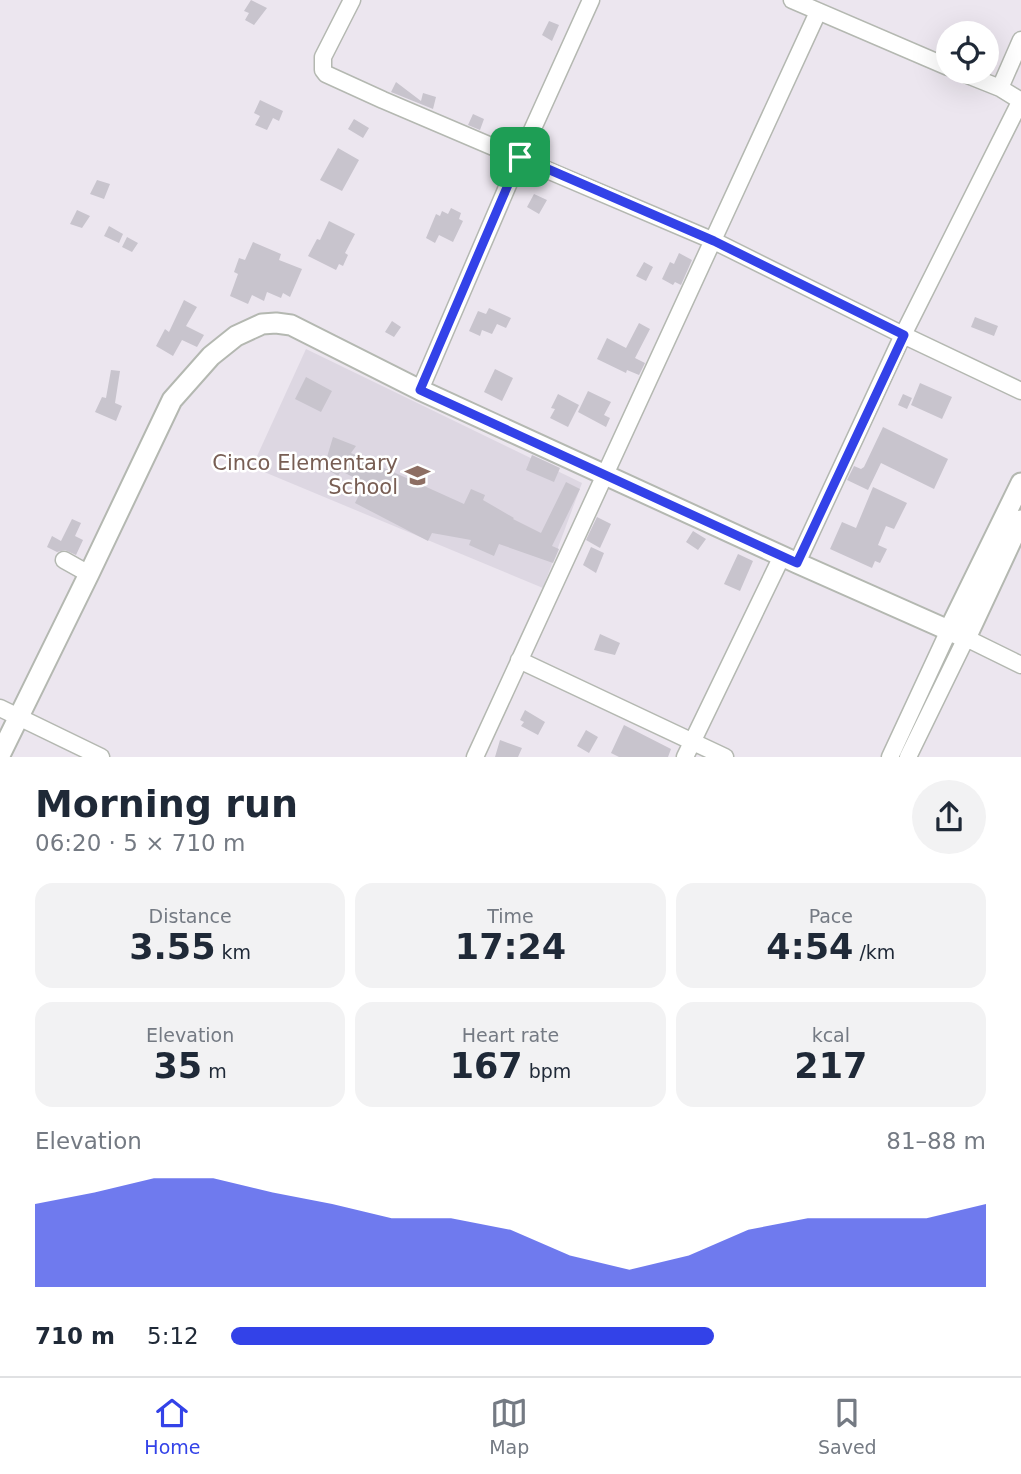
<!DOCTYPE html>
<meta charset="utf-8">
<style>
:root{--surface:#fff;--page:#f2f2f3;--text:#1f2937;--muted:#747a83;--line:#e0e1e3;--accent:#3342e8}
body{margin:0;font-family:"DejaVu Sans",sans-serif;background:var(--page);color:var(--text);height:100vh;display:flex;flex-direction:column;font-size:26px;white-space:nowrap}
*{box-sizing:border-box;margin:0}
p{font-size:23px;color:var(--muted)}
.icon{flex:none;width:38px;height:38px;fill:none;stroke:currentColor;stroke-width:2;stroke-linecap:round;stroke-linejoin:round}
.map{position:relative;height:757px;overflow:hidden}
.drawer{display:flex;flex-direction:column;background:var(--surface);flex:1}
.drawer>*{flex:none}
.tools{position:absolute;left:936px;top:21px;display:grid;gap:14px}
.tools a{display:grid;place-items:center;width:63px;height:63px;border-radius:50%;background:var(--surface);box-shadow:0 7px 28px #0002;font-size:35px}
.pin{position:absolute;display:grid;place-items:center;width:60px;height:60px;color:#fff;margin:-30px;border-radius:14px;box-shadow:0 4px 10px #0006}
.round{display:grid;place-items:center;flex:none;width:74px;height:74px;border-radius:37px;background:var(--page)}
.summary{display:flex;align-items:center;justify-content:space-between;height:119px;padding:0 35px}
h1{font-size:38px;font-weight:600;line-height:52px}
.figures{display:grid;grid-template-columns:repeat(3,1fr);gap:10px;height:119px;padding:7px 35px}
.figures div{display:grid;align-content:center;border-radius:18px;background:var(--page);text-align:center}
.figures b{font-size:35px;font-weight:600}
.figures small{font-size:19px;font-weight:400}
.figures p{font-size:19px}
.chart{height:196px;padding:14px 35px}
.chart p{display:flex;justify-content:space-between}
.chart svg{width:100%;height:126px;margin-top:7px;fill:var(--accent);opacity:.7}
ul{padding:0 35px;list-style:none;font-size:23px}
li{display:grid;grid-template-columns:112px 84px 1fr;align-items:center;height:52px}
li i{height:18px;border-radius:9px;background:var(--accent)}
.tabs{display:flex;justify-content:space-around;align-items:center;height:98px;border-top:2px solid var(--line);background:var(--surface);font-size:19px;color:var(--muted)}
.tabs a{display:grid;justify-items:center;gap:4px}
.tabs .active{color:var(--accent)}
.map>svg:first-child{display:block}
.education{fill:#ddd7e2}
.building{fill:#c8c4cd}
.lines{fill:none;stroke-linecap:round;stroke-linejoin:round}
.minor-casing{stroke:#b4b8b1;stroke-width:19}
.tertiary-casing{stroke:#b4b8b1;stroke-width:23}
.minor{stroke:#fff;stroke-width:16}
.tertiary{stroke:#fff;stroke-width:19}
.route-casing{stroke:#fff;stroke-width:14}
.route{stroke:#3342e8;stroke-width:9}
.labels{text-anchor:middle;stroke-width:5;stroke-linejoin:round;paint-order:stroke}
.education-label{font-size:21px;fill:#785e54;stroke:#fff;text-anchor:end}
</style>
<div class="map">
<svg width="1021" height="757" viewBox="0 0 1021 757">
<rect width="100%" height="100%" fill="#ece6ef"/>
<!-- education -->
<path class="education" d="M 306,349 L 582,483 L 543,588 L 252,467 Z"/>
<!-- building -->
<path class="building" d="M 251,0 L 267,8 L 254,25 L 245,20 L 249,13 L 244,11 Z
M 549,21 L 559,25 L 552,41 L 542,35 Z
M 396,82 L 421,101 L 423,93 L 436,97 L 433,109 L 391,92 Z
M 260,100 L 283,111 L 279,121 L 273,118 L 267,130 L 255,125 L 260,116 L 254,113 Z
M 473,114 L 484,119 L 480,130 L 468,125 Z
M 354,119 L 369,128 L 363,138 L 348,129 Z
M 338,148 L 359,160 L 342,191 L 320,180 Z
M 97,180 L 110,184 L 104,199 L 90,194 Z
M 534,194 L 547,200 L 539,214 L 527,207 Z
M 451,208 L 461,213 L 459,219 L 463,221 L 453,242 L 439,235 L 435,243 L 426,238 L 436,214 L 440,216 L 442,211 L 448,214 Z
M 77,210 L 90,216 L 82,228 L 70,224 Z
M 329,221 L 355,234 L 345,253 L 348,255 L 343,266 L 339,264 L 336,270 L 308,256 L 317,239 L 320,240 Z
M 109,226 L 123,234 L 119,243 L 104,236 Z
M 127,237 L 138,243 L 132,252 L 122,247 Z
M 253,242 L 281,254 L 279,260 L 302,269 L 290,297 L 283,293 L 281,298 L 267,292 L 264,301 L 252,295 L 248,304 L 230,296 L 238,274 L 234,272 L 239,258 L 245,260 Z
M 679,253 L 692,260 L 681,285 L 675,282 L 673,285 L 662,279 L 670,262 L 674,264 Z
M 644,262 L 653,267 L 646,281 L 636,276 Z
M 184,300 L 197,307 L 186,326 L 204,335 L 197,347 L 182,340 L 173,356 L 156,346 L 165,329 L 169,332 Z
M 489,308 L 511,318 L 506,328 L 497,324 L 492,334 L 482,330 L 480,336 L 469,331 L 478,311 L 486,314 Z
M 975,317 L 998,326 L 994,336 L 971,327 Z
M 392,321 L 401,327 L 394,337 L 385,332 Z
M 639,323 L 650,329 L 635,358 L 645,363 L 639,375 L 627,370 L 626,373 L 597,359 L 607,338 L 626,348 Z
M 495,369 L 513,378 L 502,401 L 484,392 Z
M 111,370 L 120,371 L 115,403 L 122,406 L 116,421 L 95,412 L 102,397 L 106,398 Z
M 306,377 L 332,391 L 321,412 L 295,399 Z
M 920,383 L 952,397 L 942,419 L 911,405 Z
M 588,391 L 611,402 L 604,415 L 610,418 L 606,427 L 578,412 Z
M 558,394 L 579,405 L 568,427 L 550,418 L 555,409 L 551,408 Z
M 903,394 L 912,398 L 907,409 L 898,405 Z
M 883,427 L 948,459 L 934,489 L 881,463 L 868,490 L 847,480 L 854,466 L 861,469 L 864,467 Z
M 333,437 L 356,446 L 351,453 L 464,504 L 471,489 L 485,495 L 483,500 L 514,518 L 513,519 L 541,533 L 566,482 L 580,489 L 552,546 L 559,549 L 553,563 L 499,544 L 494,556 L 469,545 L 471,540 L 432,533 L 428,541 L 355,503 L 365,483 L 341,471 L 338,476 L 324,467 Z
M 532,455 L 560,468 L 554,482 L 526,470 Z
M 873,487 L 907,503 L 894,529 L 886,526 L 878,545 L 887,549 L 880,563 L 875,561 L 872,568 L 830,549 L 842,522 L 856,528 Z
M 597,517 L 611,524 L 600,548 L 586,540 Z
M 72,519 L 81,523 L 75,536 L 83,540 L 76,555 L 65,550 L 57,552 L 47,547 L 52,536 L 61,541 Z
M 693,531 L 706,539 L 698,550 L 686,542 Z
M 591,547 L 604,553 L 596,573 L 583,565 Z
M 738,554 L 753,561 L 740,591 L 724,584 Z
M 600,634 L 620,643 L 615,655 L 594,650 Z
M 525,710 L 545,722 L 538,735 L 521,726 L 524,722 L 520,720 Z
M 624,725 L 671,749 L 668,757 L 619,757 L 611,753 Z
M 586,730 L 598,737 L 589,753 L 577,746 Z
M 500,740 L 522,748 L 518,757 L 495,757 Z"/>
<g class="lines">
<defs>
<path id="minor" d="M 352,0 L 323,57 L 323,70 L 326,74 L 383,100 L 714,241 L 903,335 L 1021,391
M 792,0 L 948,67
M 960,72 L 1000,88 L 1021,101
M 1000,88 L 1021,40
M 420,390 L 520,157 L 591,0
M 64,560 L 89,574
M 797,563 L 903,335 L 1021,100
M 519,660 L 725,757
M 0,708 L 101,757
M 475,757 L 818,12
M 685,757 L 782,556
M 890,757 L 949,630
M 908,757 L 966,638 L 1021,665"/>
<path id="tertiary" d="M 949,630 L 1021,483
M 0,755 L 89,574 L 172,400 L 211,356 L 236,336 L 262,324 L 276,323 L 291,325 L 420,390 L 797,563 L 966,638 L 1021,520"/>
</defs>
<!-- minor casing -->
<use href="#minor" class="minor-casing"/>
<!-- tertiary casing -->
<use href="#tertiary" class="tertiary-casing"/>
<!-- minor -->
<use href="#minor" class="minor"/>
<!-- tertiary -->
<use href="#tertiary" class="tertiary"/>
</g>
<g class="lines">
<defs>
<path id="route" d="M 520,157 L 714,241 L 904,335 L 797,563 L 420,390 Z"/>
</defs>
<!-- route casing -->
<use href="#route" class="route-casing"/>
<!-- route -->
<use href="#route" class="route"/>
</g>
<!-- icons -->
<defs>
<symbol id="school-bare" viewBox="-9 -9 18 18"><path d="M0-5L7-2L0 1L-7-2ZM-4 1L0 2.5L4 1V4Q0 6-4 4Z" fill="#8d6e63" stroke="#fff" stroke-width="2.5" paint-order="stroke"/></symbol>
</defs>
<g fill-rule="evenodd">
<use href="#school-bare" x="400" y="458" width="35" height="35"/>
</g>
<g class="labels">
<!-- education labels -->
<g class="education-label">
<text x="398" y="470">Cinco Elementary<tspan x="398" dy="24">School</tspan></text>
</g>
</g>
</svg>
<div class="tools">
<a><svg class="icon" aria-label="locate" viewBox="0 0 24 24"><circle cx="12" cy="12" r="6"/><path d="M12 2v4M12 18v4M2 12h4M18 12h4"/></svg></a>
</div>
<div class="pin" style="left:520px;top:157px;background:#1e9e55"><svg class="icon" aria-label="arrive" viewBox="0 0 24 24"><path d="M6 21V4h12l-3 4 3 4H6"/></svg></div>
</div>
<section class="drawer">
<div class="summary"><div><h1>Morning run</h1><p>06:20 · 5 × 710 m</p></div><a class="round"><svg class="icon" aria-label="share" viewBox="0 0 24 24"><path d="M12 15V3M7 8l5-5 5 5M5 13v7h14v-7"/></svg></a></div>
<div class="figures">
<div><p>Distance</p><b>3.55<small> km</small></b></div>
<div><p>Time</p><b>17:24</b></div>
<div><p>Pace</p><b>4:54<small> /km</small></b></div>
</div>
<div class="figures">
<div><p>Elevation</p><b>35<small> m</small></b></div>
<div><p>Heart rate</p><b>167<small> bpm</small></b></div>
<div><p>kcal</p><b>217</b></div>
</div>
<div class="chart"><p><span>Elevation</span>81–88 m</p>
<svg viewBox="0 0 160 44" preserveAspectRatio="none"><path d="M0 44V15L10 11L20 6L30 6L40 11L50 15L60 20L70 20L80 24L90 33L100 38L110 33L120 24L130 20L140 20L150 20L160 15V44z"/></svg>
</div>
<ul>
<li><b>710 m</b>5:12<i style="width:64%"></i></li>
</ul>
</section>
<nav class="tabs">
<a class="active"><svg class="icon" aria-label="home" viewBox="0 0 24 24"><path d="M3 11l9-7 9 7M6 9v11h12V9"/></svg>Home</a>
<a><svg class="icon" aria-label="map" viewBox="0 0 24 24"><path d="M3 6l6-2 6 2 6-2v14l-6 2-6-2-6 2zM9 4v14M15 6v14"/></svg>Map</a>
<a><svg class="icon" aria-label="saved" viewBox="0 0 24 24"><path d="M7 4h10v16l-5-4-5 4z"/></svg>Saved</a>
</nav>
